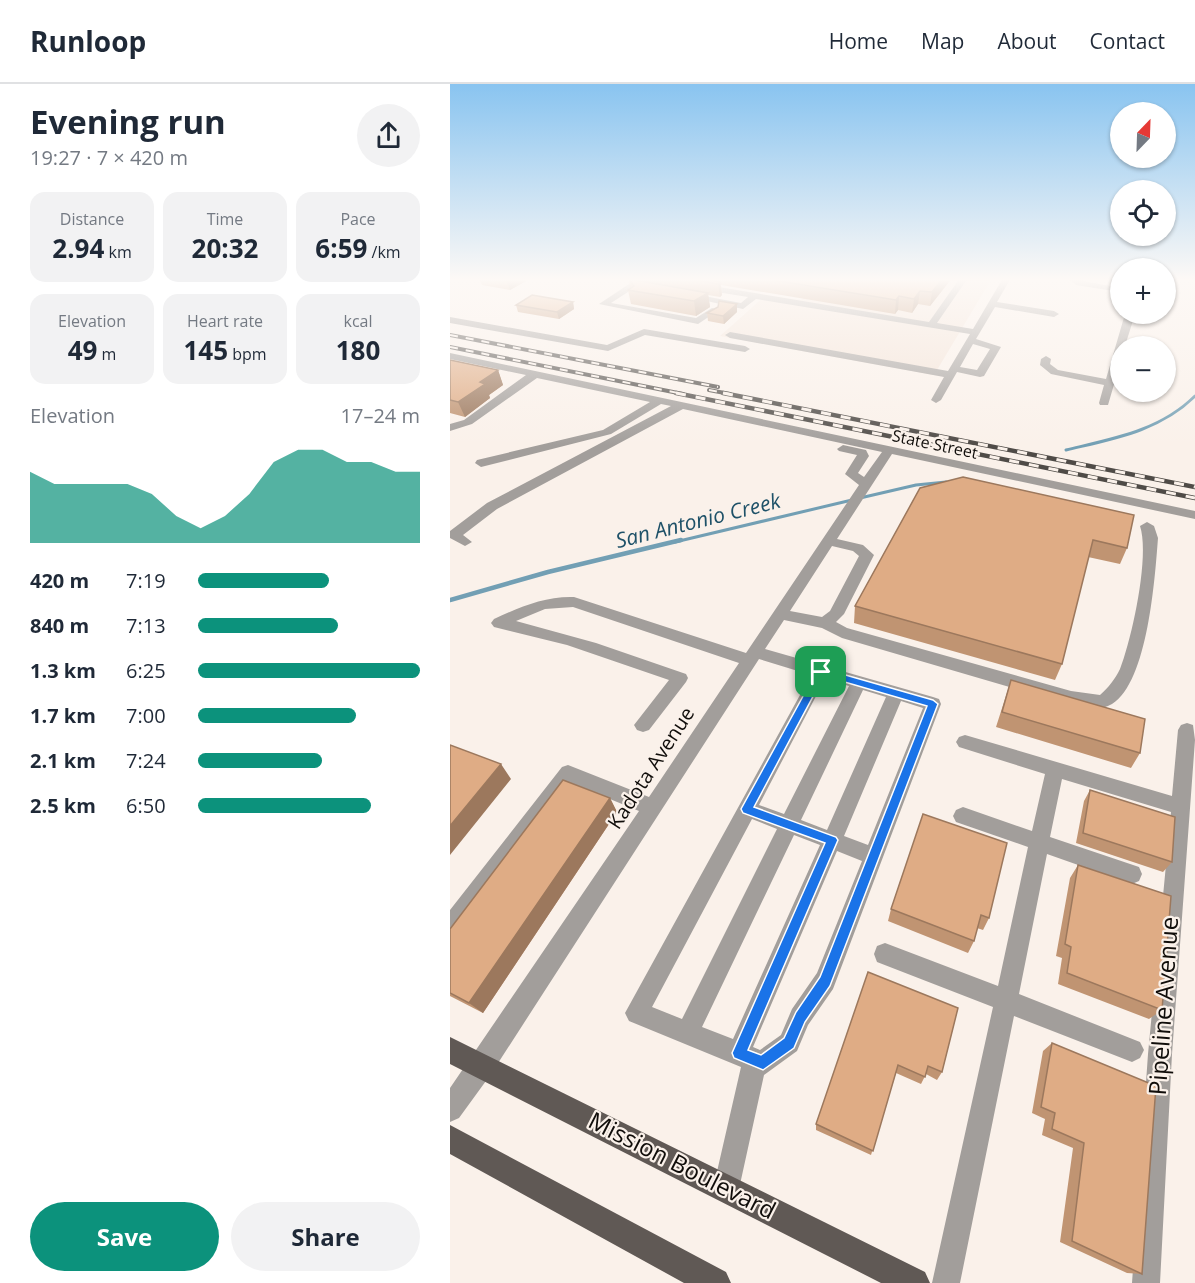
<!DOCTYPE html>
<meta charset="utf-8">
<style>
:root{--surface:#fff;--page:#f2f2f3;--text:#1f2937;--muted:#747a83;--line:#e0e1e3;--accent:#0c927c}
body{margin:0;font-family:"Open Sans",sans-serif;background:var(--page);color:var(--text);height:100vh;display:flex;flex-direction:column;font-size:22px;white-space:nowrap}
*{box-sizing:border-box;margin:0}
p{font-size:20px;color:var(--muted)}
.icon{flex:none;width:33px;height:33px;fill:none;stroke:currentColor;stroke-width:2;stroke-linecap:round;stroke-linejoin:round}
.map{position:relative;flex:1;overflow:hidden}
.side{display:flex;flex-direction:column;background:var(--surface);width:450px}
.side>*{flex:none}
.needle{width:39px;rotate:23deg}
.controls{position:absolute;left:660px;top:18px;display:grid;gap:12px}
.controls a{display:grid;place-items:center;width:66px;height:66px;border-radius:50%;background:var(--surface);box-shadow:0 2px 4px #0004;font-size:30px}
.pin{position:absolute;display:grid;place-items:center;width:51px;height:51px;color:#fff;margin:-26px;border-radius:12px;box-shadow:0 3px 9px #0006}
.round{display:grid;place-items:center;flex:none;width:63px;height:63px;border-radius:32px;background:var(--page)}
.head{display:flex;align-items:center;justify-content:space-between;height:102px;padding:0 30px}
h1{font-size:33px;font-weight:700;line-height:45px}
.stats{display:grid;grid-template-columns:repeat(3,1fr);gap:9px;height:102px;padding:6px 30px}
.stats div{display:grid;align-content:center;border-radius:15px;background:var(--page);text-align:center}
.stats b{font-size:26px;font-weight:700}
.stats small{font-size:16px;font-weight:400}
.stats p{font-size:16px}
.chart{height:168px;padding:12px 30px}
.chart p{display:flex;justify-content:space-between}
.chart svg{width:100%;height:108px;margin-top:6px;fill:var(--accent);opacity:.7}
.button{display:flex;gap:12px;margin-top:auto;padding:12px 30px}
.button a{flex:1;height:69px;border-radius:36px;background:var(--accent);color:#fff;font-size:24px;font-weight:700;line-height:69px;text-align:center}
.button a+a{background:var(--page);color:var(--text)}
ul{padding:0 30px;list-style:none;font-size:20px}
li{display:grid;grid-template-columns:96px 72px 1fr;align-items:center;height:45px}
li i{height:15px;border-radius:8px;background:var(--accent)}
header{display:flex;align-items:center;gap:36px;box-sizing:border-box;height:84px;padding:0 30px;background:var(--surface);border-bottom:2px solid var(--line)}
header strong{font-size:28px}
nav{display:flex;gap:33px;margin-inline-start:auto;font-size:21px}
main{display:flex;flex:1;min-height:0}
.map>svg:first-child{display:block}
.built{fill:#f3e3d7}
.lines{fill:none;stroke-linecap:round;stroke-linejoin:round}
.stream-far1{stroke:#729fb4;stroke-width:3}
.stream{stroke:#729fb4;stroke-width:4.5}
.minor{fill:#a29e9b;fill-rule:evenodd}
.major{fill:#605955;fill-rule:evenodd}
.rail-far1-casing{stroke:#4f4b47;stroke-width:4}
.rail-casing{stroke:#4f4b47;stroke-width:4.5}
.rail-far1{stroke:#faf1ea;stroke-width:2;stroke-dasharray:8;stroke-linecap:butt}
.rail{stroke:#faf1ea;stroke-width:3;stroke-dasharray:10;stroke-linecap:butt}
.wall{fill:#c09472}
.shaded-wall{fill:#9c785d}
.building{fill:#dfac85;stroke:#9c785d;stroke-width:1.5}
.route{fill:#1a73e8;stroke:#fff;stroke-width:1.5;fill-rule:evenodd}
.labels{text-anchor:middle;stroke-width:4.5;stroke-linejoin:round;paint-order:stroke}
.far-street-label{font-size:16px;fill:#100d0a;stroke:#faf1ea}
.street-label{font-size:20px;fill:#100d0a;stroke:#faf1ea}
.water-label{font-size:21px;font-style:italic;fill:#1e5168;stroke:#faf1ea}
.near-street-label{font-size:24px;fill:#100d0a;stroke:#faf1ea}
</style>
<header>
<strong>Runloop</strong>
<nav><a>Home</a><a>Map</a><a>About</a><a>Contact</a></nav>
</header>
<main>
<section class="side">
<div class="head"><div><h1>Evening run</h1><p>19:27 · 7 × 420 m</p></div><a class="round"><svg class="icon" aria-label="share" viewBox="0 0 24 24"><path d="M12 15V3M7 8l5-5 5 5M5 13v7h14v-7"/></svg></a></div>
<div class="stats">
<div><p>Distance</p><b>2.94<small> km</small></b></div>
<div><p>Time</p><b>20:32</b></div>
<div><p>Pace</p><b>6:59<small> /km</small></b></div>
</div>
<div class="stats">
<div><p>Elevation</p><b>49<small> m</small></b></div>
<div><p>Heart rate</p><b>145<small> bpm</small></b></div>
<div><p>kcal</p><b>180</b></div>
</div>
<div class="chart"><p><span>Elevation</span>17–24 m</p>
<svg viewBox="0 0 160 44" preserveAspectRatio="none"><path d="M0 44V15L10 20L20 20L30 20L40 20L50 24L60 33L70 38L80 33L90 24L100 11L110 6L120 6L130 11L140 11L150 15L160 15V44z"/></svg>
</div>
<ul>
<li><b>420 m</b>7:19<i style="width:59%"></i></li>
<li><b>840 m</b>7:13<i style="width:63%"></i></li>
<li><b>1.3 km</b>6:25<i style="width:100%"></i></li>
<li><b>1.7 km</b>7:00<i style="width:71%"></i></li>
<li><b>2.1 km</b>7:24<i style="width:56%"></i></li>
<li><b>2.5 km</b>6:50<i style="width:78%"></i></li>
</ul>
<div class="button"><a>Save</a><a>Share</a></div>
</section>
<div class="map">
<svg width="745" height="1199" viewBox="0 0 745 1199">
<rect width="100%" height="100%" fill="#faf1ea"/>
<!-- built -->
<path class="built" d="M 377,194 L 542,194 L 484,291 L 270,252 L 316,211 L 351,216 Z"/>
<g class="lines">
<!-- stream-far1 -->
<path class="stream-far1" d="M 616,366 C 662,355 710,347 745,312
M 410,414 L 466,401 L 496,398
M 225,458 L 402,416"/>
<!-- stream -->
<path class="stream" d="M 0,516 L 98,488 L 231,456"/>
<!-- minor -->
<path class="minor" d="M 510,194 L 518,194 L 487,239 L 523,245 L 553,194 L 561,194 L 547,218 L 604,227 L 609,230 L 604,233 L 545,223 L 526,255 L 551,263 L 534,292 L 530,293 L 507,288 L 491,316 L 486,319 L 481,316 L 494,293 L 280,254 L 275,251 L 280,248 L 498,287 L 520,250 L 306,215 L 293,225 L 234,212 L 238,209 L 291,219 L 298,213 L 254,206 L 254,202 L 257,201 L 479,238 ZM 523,260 L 540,265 L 527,286 L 510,283 Z
M 618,194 L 670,204 L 670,208 L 626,201 Z
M 179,200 L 204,206 L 200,209 L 181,206 L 161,219 L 246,234 L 262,224 L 269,226 L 248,240 L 149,220 Z
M 675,230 L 685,230 L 675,262 L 670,262 L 670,280 L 658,321 L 650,321 L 649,319 L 654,301 L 601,290 L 590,281 L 591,275 L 596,272 L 601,275 L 600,280 L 608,286 L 656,295 Z
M 0,233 L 157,261 L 194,245 L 295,262 L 300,265 L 295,268 L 195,251 L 158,267 L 0,239 Z
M 0,269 L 745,427 L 745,435 L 442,370 L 387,455 L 413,461 L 424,471 L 394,530 L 386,538 L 397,544 L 621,607 L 650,611 C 659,603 665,595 670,585 C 682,554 700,472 690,442 L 697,438 L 704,442 L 708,454 C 705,493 698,598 662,620 C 649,628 634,623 621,621 L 392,554 L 372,544 L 334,536 L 315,565 L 483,613 L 489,615 L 491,620 L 383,905 L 358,941 L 347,967 L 314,991 L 289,1105 L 285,1114 L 276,1118 L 267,1114 L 263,1105 L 291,983 L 179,937 L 175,929 L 361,591 L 309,575 L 41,990 L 9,1034 L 0,1038 L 0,1004 L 189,727 L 121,699 L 8,851 L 0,854 L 0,826 L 112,683 L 118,681 L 199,713 L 289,579 L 123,523 L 95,525 L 66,537 L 146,559 L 236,590 L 238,594 L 236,598 L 199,646 L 193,648 L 187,646 L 184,641 L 219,596 L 117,561 L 44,543 L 41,539 L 44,535 C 70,523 95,512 124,513 L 296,569 L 409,401 L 395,390 L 407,371 L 389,367 L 387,365 L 393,361 L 416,366 L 419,372 L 408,389 L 414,393 L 432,368 L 233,325 L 47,425 L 13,451 L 22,458 L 15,462 L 0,454 L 0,447 L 37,419 L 221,322 L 211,320 L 161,350 L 31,383 L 25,379 L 27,376 L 153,346 L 200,318 L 87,294 L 22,340 L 0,347 L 0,340 L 14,336 L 76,291 L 0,275 ZM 382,462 L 403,467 L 409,472 L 380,527 L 372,533 L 340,527 ZM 375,595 L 399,602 L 334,730 L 309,721 ZM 413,606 L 436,613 L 377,746 L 351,736 ZM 451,617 L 473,624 L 418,761 L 394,752 ZM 302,735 L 327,745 L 232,935 L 202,923 ZM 344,751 L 370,761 L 283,955 L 252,943 ZM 387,767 L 412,777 L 367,889 L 342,925 L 331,951 L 310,966 L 303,963 Z
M 737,639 L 743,641 L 745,656 L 722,970 L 710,1199 L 682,1199 L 698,970 L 721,728 L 612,695 L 600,753 L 689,783 L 692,790 L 689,797 L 682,800 L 597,770 L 569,910 L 690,958 L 694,966 L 690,974 L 682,978 L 564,932 L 510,1199 L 482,1199 L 543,923 L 427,878 L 424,870 L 427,862 L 435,859 L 548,902 L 578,763 L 506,738 L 503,732 L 506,726 L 513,723 L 582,747 L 595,690 L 509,663 L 506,658 L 509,653 L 515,651 L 722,712 L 728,646 L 731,641 Z"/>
<!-- major -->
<path class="major" d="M 0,953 L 475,1188 L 480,1199 L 431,1199 L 0,980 Z
M 0,1041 L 276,1188 L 281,1199 L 234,1199 L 0,1070 Z"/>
<defs>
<path id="rail-far1" d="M 0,251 L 268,303
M 0,263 L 233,310
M 259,306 L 280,310"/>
<path id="rail" d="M 226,309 L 745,414
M 273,309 L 745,403"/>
</defs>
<!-- rail-far1 casing -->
<use href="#rail-far1" class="rail-far1-casing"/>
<!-- rail casing -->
<use href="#rail" class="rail-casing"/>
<!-- rail-far1 -->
<use href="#rail-far1" class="rail-far1"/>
<!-- rail -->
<use href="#rail" class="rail"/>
</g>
<!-- wall -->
<path class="wall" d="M 29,194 L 75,194 L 76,197 L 60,206 L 32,201 Z
M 181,194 L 502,194 L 480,222 L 468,220 L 462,229 L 448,226 L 445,230 L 271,201 L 272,211 L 270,213 L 258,211 L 260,223 L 246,232 L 181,220 L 178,206 L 180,205 L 179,195 L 193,198 L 193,196 Z
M 123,218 L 124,225 L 109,235 L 68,228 L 66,221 Z
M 287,220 L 287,228 L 274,240 L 258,237 L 257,229 Z
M 0,276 L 48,286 L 53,301 L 39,311 L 40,314 L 15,333 L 0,329 Z
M 470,404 L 677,464 L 670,480 L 638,473 L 612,580 L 605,596 L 404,539 L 405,522 Z
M 561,596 L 690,669 L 681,684 L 546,643 Z
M 640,706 L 722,778 L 713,788 L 626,759 L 634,717 Z
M 160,714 L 167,728 L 33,929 L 0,912 L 0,845 Z
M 473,730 L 539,834 L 533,846 L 527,844 L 524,857 L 518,869 L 438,837 L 441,825 Z
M 628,781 L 712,926 L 699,935 L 608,900 L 612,874 L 606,872 L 620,794 Z
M 508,924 L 492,988 L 487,996 L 476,990 L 471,1000 L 446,989 L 421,1071 L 366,1046 L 366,1040 Z
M 602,959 L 692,1190 L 677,1189 L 610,1158 L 623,1064 L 592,1051 L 595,1035 L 582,1029 L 593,967 Z"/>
<!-- shaded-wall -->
<path class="shaded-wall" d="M 59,194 L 75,194 L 76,197 L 60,206 L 56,196 Z
M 493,194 L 502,194 L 480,222 L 482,208 Z
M 270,198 L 272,211 L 270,213 L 268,200 Z
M 470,207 L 468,220 L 462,229 L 464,215 Z
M 258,209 L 260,223 L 246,232 L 244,217 Z
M 449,212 L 448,226 L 445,230 L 446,216 Z
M 123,218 L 124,225 L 109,235 L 107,228 Z
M 287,220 L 287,228 L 274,240 L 273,232 Z
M 48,286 L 53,301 L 39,311 L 40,314 L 15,333 L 8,318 L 30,298 Z
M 51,680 L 61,695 L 0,771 L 0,742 Z
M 160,714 L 167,728 L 33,929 L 19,919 Z"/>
<!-- building -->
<path class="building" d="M 236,194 L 252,194 L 270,198 L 268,200 Z
M 310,194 L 493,194 L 482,208 L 470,207 L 464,215 L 449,212 L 446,216 Z
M 179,195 L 258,209 L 244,217 L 178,206 L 184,202 Z
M 82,211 L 123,218 L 107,228 L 66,221 Z
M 269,217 L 287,220 L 273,232 L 257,229 L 268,223 Z
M 0,276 L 48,286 L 30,298 L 35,300 L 8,318 L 0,316 Z
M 513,393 L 684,431 L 677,464 L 643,456 L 612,580 L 405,522 L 470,404 Z
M 561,596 L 695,635 L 690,669 L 552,628 Z
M 0,661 L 51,680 L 0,742 Z
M 113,696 L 160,714 L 19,919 L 0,909 L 0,845 Z
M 640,706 L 725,733 L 722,778 L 633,749 Z
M 473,730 L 557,759 L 539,834 L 531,831 L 524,857 L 441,825 Z
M 628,781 L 721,812 L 712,926 L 617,889 L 621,863 L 615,860 Z
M 418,888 L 508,924 L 492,988 L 478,982 L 475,993 L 448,981 L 423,1067 L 366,1040 Z
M 602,959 L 706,1002 L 692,1190 L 622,1157 L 634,1059 L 602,1045 L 605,1029 L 591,1023 Z"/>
<!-- sky -->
<linearGradient id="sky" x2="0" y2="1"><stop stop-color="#89c4f0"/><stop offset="0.54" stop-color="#fdf9f6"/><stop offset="1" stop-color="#fdf9f6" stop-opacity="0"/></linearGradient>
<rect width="745" height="362" fill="url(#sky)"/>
<!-- route -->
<path class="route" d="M 371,584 L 483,616 L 488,620 L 380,902 L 355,938 L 344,964 L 313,986 L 284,974 L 282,969 L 375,759 L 293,729 L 291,725 L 368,585 ZM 374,592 L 477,622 L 370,893 L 346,928 L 334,954 L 311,971 L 298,966 L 388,756 L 386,753 L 304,723 Z"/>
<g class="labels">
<!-- far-street labels -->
<g class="far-street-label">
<text transform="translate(485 360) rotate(12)" y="6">State Street</text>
</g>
<!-- street labels -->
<g class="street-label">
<text transform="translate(201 684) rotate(-57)" y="7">Kadota Avenue</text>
</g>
<!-- water labels -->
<g class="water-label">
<text transform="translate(248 437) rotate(-14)" y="7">San Antonio Creek</text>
</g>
<!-- near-street labels -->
<g class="near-street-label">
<text transform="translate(714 922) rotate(-86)" y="8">Pipeline Avenue</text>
<text transform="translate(232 1082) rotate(27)" y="8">Mission Boulevard</text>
</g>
</g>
</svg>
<div class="controls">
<a><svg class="needle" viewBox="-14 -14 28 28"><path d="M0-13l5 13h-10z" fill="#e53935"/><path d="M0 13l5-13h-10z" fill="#747a83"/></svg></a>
<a><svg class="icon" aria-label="locate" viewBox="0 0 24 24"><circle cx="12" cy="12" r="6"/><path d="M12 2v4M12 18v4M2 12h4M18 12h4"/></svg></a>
<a>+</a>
<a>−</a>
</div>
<div class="pin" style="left:371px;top:588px;background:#1e9e55"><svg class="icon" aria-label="arrive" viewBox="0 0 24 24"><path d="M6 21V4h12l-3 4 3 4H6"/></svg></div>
</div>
</main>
